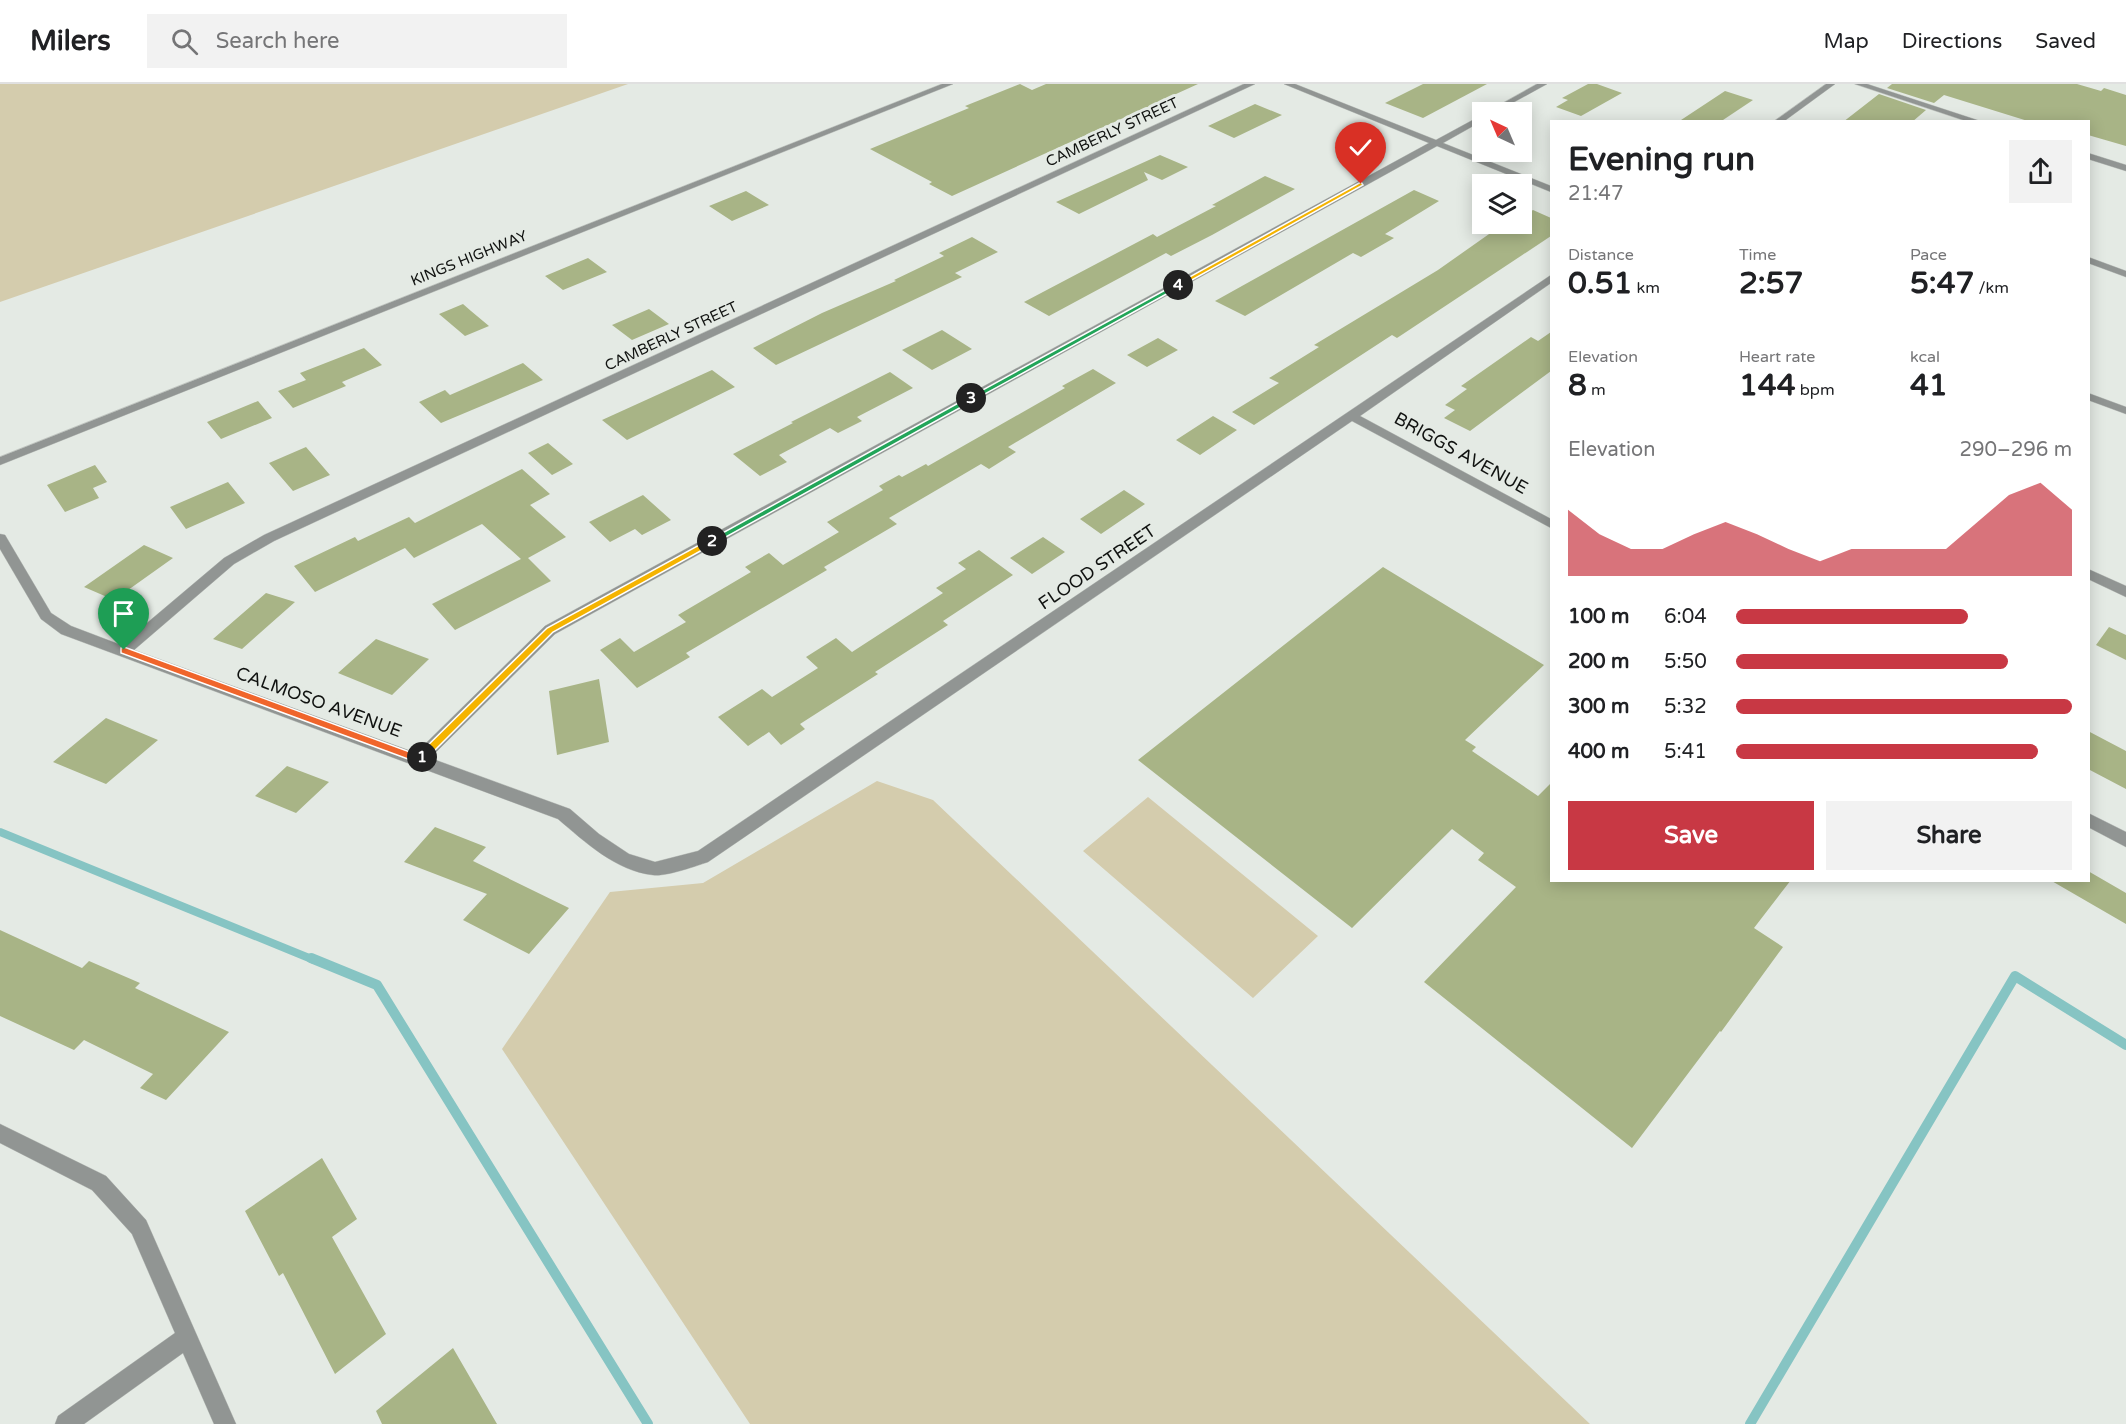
<!DOCTYPE html>
<meta charset="utf-8">
<style>
:root{--surface:#fff;--page:#f2f2f2;--text:#202124;--muted:#757577;--line:#e0e0e0;--accent:#c83844}
body{margin:0;font-family:"Varela Round",sans-serif;background:var(--page);color:var(--text);height:100vh;display:flex;flex-direction:column;font-size:22px;white-space:nowrap}
*{box-sizing:border-box;margin:0}
p{font-size:20px;color:var(--muted)}
.icon{flex:none;width:33px;height:33px;fill:none;stroke:currentColor;stroke-width:2;stroke-linecap:round;stroke-linejoin:round}
.map{position:relative;flex:1;overflow:hidden}
.sheet{position:absolute;left:1550px;top:36px;width:540px;height:762px;display:flex;flex-direction:column;background:var(--surface);border-radius:0px;box-shadow:0 3px 15px #0003}
.sheet>*{flex:none}
.needle{width:39px;rotate:316deg}
.tools{position:absolute;left:1472px;top:18px;display:grid;gap:12px}
.tools a{display:grid;place-items:center;width:60px;height:60px;border-radius:0px;background:var(--surface);box-shadow:0 3px 15px #0003;font-size:30px}
.pin{position:absolute;display:grid;place-items:center;width:51px;height:51px;color:#fff;margin:-62px -26px;border-radius:50% 50% 50% 0;rotate:-45deg;box-shadow:0 0 6px #0007}
.pin .icon{rotate:45deg}
.km{position:absolute;width:30px;height:30px;margin:-15px;border-radius:50%;background:#222;color:#fff;font-size:16px;line-height:30px;text-align:center}
.round{display:grid;place-items:center;flex:none;width:63px;height:63px;border-radius:0px;background:var(--page)}
.head{display:flex;align-items:center;justify-content:space-between;height:102px;padding:0 18px}
h1{font-size:33px;font-weight:800;line-height:45px}
.metrics{display:grid;grid-template-columns:repeat(3,1fr);gap:9px;height:102px;padding:6px 18px}
.metrics div{display:grid;align-content:center}
.metrics b{font-size:30px;font-weight:800}
.metrics small{font-size:16px;font-weight:400}
.metrics p{font-size:16px}
.chart{height:168px;padding:12px 18px}
.chart p{display:flex;justify-content:space-between}
.chart svg{width:100%;height:108px;margin-top:6px;fill:var(--accent);opacity:.7}
.action{display:flex;gap:12px;margin-top:auto;padding:12px 18px}
.action a{flex:1;height:69px;border-radius:0px;background:var(--accent);color:#fff;font-size:24px;font-weight:800;line-height:69px;text-align:center}
.action a+a{background:var(--page);color:var(--text)}
ul{padding:0 18px;list-style:none;font-size:20px}
li{display:grid;grid-template-columns:96px 72px 1fr;align-items:center;height:45px}
li i{height:15px;border-radius:8px;background:var(--accent)}
header{display:flex;align-items:center;gap:36px;box-sizing:border-box;height:84px;padding:0 30px;background:var(--surface);border-bottom:2px solid var(--line)}
header strong{font-size:28px}
nav{display:flex;gap:33px;margin-inline-start:auto;font-size:21px}
.search{width:420px;height:54px;background:var(--page);display:flex;align-items:center;gap:15px;box-sizing:border-box;padding:0 21px;border-radius:0px;color:var(--muted);font-size:22px}
.map>svg:first-child{display:block}
.green{fill:#d4ccad}
.lines{fill:none;stroke-linecap:round;stroke-linejoin:round}
.stream-far1{stroke:#86c4c3;stroke-width:8}
.stream{stroke:#86c4c3;stroke-width:10}
.building{fill:#a8b486}
.minor-casing{stroke:#c2c7c2;stroke-width:1}
.minor{fill:#919593;fill-rule:evenodd}
.split-1{fill:#f0652b;stroke:#fff;stroke-width:1.5}
.split-2{fill:#f5b400;stroke:#fff;stroke-width:1.5}
.split-3{fill:#22a559;stroke:#fff;stroke-width:1.5}
.split-4{fill:#22a559;stroke:#fff;stroke-width:1.5}
.split-5{fill:#f5b400;stroke:#fff;stroke-width:1.5}
.labels{text-anchor:middle;stroke-width:6;stroke-linejoin:round;paint-order:stroke}
.far-street-label{font-size:15px;fill:#101210;stroke:#e4eae4}
.street-label{font-size:18px;fill:#101210;stroke:#e4eae4}
</style>
<header>
<strong>Milers</strong>
<div class="search"><svg class="icon" aria-label="search" viewBox="0 0 24 24"><circle cx="10" cy="10" r="6"/><path d="M15 15l6 6"/></svg>Search here</div>
<nav><a>Map</a><a>Directions</a><a>Saved</a></nav>
</header>
<div class="map">
<svg width="2126" height="1340" viewBox="0 0 2126 1340">
<rect width="100%" height="100%" fill="#e4eae4"/>
<!-- green -->
<path class="green" d="M 0,0 L 628,0 L 0,218 Z
M 877,697 L 933,716 L 1590,1340 L 750,1340 L 502,965 L 610,808 L 703,799 Z
M 1148,713 L 1318,852 L 1253,914 L 1083,767 Z"/>
<g class="lines">
<!-- stream-far1 -->
<path class="stream-far1" d="M 0,748 L 314,876"/>
<!-- stream -->
<path class="stream" d="M 311,874 L 377,901 L 648,1340
M 1750,1340 L 2015,892 L 2126,961"/>
</g>
<!-- building -->
<path class="building" d="M 1020,0 L 1032,6 L 1046,0 L 1198,0 L 952,112 L 929,100 L 932,98 L 870,65 L 969,24 L 965,22 Z
M 1423,0 L 1487,0 L 1423,34 L 1385,19 Z
M 1588,0 L 1597,0 L 1622,9 L 1581,32 L 1556,23 L 1568,16 L 1562,14 Z
M 1892,0 L 2077,0 L 2101,7 L 2104,4 L 2126,11 L 2126,62 L 2088,51 L 2088,38 L 2031,38 L 1944,11 L 1934,19 L 1887,4 Z
M 1725,7 L 1753,16 L 1720,38 L 1678,38 Z
M 1879,10 L 1926,26 L 1912,38 L 1843,38 Z
M 1255,20 L 1282,31 L 1234,54 L 1208,42 Z
M 1160,71 L 1188,83 L 1162,96 L 1144,88 L 1148,96 L 1079,130 L 1056,118 Z
M 1265,92 L 1295,105 L 1212,151 L 1171,172 L 1166,169 L 1049,232 L 1024,218 L 1153,150 L 1157,153 L 1216,122 L 1212,121 Z
M 1414,106 L 1439,117 L 1385,150 L 1394,154 L 1361,173 L 1353,169 L 1245,232 L 1215,217 Z
M 746,107 L 769,121 L 732,137 L 709,122 Z
M 1533,126 L 1551,134 L 1551,152 L 1397,254 L 1392,251 L 1254,341 L 1232,328 L 1279,299 L 1269,294 L 1319,263 L 1314,261 L 1438,186 L 1499,143 L 1503,145 L 1512,140 L 1521,140 L 1521,134 Z
M 972,153 L 998,168 L 955,189 L 962,193 L 776,281 L 753,264 L 822,229 L 896,197 L 894,196 L 944,172 L 939,169 Z
M 588,174 L 607,188 L 563,206 L 545,192 Z
M 463,220 L 471,227 L 489,242 L 465,252 L 439,230 Z
M 649,225 L 669,240 L 632,256 L 612,241 Z
M 942,246 L 972,265 L 932,286 L 902,266 Z
M 1551,248 L 1551,287 L 1470,347 L 1444,334 L 1455,326 L 1445,321 L 1467,305 L 1461,302 L 1531,253 L 1538,257 Z
M 1158,254 L 1178,266 L 1147,283 L 1127,271 Z
M 364,264 L 382,281 L 342,298 L 346,302 L 293,324 L 278,307 L 306,296 L 300,289 Z
M 523,279 L 543,296 L 441,339 L 419,318 L 445,306 L 450,311 Z
M 1093,285 L 1116,299 L 1008,363 L 1016,368 L 989,385 L 981,380 L 889,434 L 897,440 L 824,483 L 827,486 L 686,569 L 690,573 L 637,604 L 600,566 L 620,554 L 634,568 L 686,538 L 678,531 L 751,488 L 745,483 L 769,469 L 783,481 L 839,448 L 827,438 L 883,406 L 879,402 L 899,391 L 902,393 L 926,380 L 928,382 L 1065,304 L 1062,302 Z
M 712,286 L 735,303 L 627,356 L 602,336 Z
M 890,288 L 913,304 L 857,333 L 862,337 L 838,349 L 830,344 L 779,371 L 787,378 L 760,392 L 733,370 L 793,339 L 791,338 Z
M 258,317 L 272,334 L 221,355 L 207,338 Z
M 1213,332 L 1237,346 L 1200,371 L 1176,356 Z
M 548,359 L 573,380 L 552,391 L 528,369 Z
M 306,363 L 330,391 L 293,407 L 269,379 Z
M 95,381 L 107,398 L 93,404 L 99,414 L 65,428 L 47,401 Z
M 522,385 L 550,410 L 530,421 L 566,453 L 528,474 L 551,497 L 455,546 L 432,520 L 521,475 L 482,440 L 414,474 L 405,464 L 315,508 L 294,482 L 355,453 L 358,457 L 409,433 L 415,439 Z
M 228,398 L 245,419 L 186,445 L 170,423 Z
M 1124,406 L 1145,420 L 1101,450 L 1080,435 Z
M 643,411 L 671,436 L 642,451 L 635,445 L 610,458 L 589,438 Z
M 1043,453 L 1065,468 L 1032,490 L 1010,474 Z
M 144,461 L 173,474 L 114,516 L 84,503 Z
M 979,466 L 1013,491 L 943,537 L 948,541 L 875,588 L 878,590 L 800,640 L 805,645 L 781,661 L 769,648 L 748,662 L 718,633 L 762,605 L 772,613 L 818,584 L 806,573 L 836,554 L 852,568 L 943,509 L 936,504 L 966,485 L 958,479 Z
M 1383,483 L 1544,581 L 1465,656 L 1476,663 L 1472,667 L 1538,712 L 1551,699 L 1551,796 L 1791,796 L 1754,844 L 1783,863 L 1721,948 L 1720,947 L 1632,1064 L 1424,898 L 1516,803 L 1478,776 L 1484,769 L 1452,745 L 1352,844 L 1138,676 Z
M 266,509 L 295,518 L 242,565 L 213,555 Z
M 2109,543 L 2126,551 L 2126,576 L 2096,561 Z
M 376,555 L 429,575 L 392,611 L 338,589 Z
M 599,595 L 609,658 L 557,671 L 549,607 Z
M 106,634 L 158,656 L 106,700 L 53,678 Z
M 2088,647 L 2126,667 L 2126,705 L 2088,685 Z
M 287,682 L 329,698 L 296,729 L 255,712 Z
M 435,743 L 486,763 L 473,777 L 569,824 L 529,870 L 463,836 L 487,810 L 404,778 Z
M 2088,787 L 2126,809 L 2126,840 L 2050,796 L 2088,796 Z
M 0,846 L 82,884 L 89,877 L 140,899 L 135,904 L 229,948 L 166,1016 L 140,1004 L 153,990 L 84,956 L 74,966 L 0,932 Z
M 322,1074 L 357,1135 L 332,1153 L 386,1250 L 335,1290 L 283,1189 L 279,1192 L 245,1127 Z
M 453,1264 L 497,1340 L 382,1340 L 376,1327 Z"/>
<g class="lines">
<defs>
<path id="minor" d="M 942,0 L 953,0 L 0,381 L 0,373 Z
M 1244,0 L 1255,0 L 274,457 L 234,480 L 134,566 L 416,669 L 545,542 L 1429,59 L 1284,0 L 1295,0 L 1436,56 L 1482,31 L 1482,37 L 1443,59 L 1551,102 L 1551,108 L 1437,62 L 555,550 L 430,674 L 570,725 L 599,750 L 629,770 L 655,778 L 698,767 L 1551,191 L 1551,199 L 1360,332 L 1551,435 L 1551,444 L 1352,337 L 708,778 C 696,782 665,793 653,791 C 616,787 585,758 558,735 L 61,550 L 41,535 L 0,465 L 0,450 L 5,451 L 51,529 L 71,542 L 121,561 L 224,474 L 264,451 Z
M 1537,0 L 1547,0 L 1496,28 L 1487,28 Z
M 1826,0 L 1835,0 L 1783,38 L 1773,38 Z
M 1855,0 L 1867,0 L 1983,38 L 1969,38 Z
M 2088,69 L 2126,81 L 2126,87 L 2088,75 Z
M 2088,173 L 2126,187 L 2126,193 L 2088,179 Z
M 2088,309 L 2126,323 L 2126,330 L 2088,316 Z
M 2088,485 L 2126,502 L 2126,513 L 2088,495 Z
M 2088,729 L 2126,748 L 2126,763 L 2088,743 Z
M 0,1040 L 106,1092 L 146,1136 L 236,1340 L 214,1340 L 183,1269 L 84,1340 L 55,1340 L 58,1332 L 175,1249 L 132,1150 L 92,1106 L 0,1059 Z"/>
</defs>
<!-- minor casing -->
<use href="#minor" class="minor-casing"/>
<!-- minor -->
<use href="#minor" class="minor"/>
</g>
<!-- split-1 -->
<path class="split-1" d="M 124,563 L 418,671 L 426,670 L 427,673 L 423,678 L 416,678 L 121,569 L 121,564 Z"/>
<!-- split-2 -->
<path class="split-2" d="M 712,454 L 715,455 L 715,459 L 553,548 L 426,675 L 419,675 L 419,670 L 547,544 Z"/>
<!-- split-3 -->
<path class="split-3" d="M 971,312 L 974,316 L 715,459 L 708,457 Z"/>
<!-- split-4 -->
<path class="split-4" d="M 1178,199 L 1181,202 L 974,316 L 968,314 Z"/>
<!-- split-5 -->
<path class="split-5" d="M 1361,98 L 1363,101 L 1181,202 L 1175,201 Z"/>
<g class="labels">
<!-- far-street labels -->
<g class="far-street-label">
<text transform="translate(1112 48) rotate(-25)" y="5">CAMBERLY STREET</text>
<text transform="translate(469 174) rotate(-22)" y="5">KINGS HIGHWAY</text>
<text transform="translate(671 252) rotate(-25)" y="5">CAMBERLY STREET</text>
</g>
<!-- street labels -->
<g class="street-label">
<text transform="translate(1461 369) rotate(29)" y="6">BRIGGS AVENUE</text>
<text transform="translate(1097 483) rotate(-34)" y="6">FLOOD STREET</text>
<text transform="translate(319 618) rotate(20)" y="6">CALMOSO AVENUE</text>
</g>
</g>
</svg>
<div class="tools">
<a><svg class="needle" viewBox="-14 -14 28 28"><path d="M0-13l5 13h-10z" fill="#e53935"/><path d="M0 13l5-13h-10z" fill="#757577"/></svg></a>
<a><svg class="icon" aria-label="layers" viewBox="0 0 24 24"><path d="M12 4l9 5-9 5-9-5zM3 14l9 5 9-5"/></svg></a>
</div>
<div class="pin" style="left:124px;top:566px;background:#1e9e55"><svg class="icon" aria-label="arrive" viewBox="0 0 24 24"><path d="M6 21V4h12l-3 4 3 4H6"/></svg></div>
<div class="pin" style="left:1361px;top:100px;background:#d93025"><svg class="icon" aria-label="check" viewBox="0 0 24 24"><path d="M5 12l5 5 9-10"/></svg></div>
<b class="km" style="left:422px;top:673px">1</b>
<b class="km" style="left:712px;top:457px">2</b>
<b class="km" style="left:971px;top:314px">3</b>
<b class="km" style="left:1178px;top:201px">4</b>
<section class="sheet">
<div class="head"><div><h1>Evening run</h1><p>21:47</p></div><a class="round"><svg class="icon" aria-label="share" viewBox="0 0 24 24"><path d="M12 15V3M7 8l5-5 5 5M5 13v7h14v-7"/></svg></a></div>
<div class="metrics">
<div><p>Distance</p><b>0.51<small> km</small></b></div>
<div><p>Time</p><b>2:57</b></div>
<div><p>Pace</p><b>5:47<small> /km</small></b></div>
</div>
<div class="metrics">
<div><p>Elevation</p><b>8<small> m</small></b></div>
<div><p>Heart rate</p><b>144<small> bpm</small></b></div>
<div><p>kcal</p><b>41</b></div>
</div>
<div class="chart"><p><span>Elevation</span>290–296 m</p>
<svg viewBox="0 0 160 44" preserveAspectRatio="none"><path d="M0 44V17L10 27L20 33L30 33L40 27L50 22L60 27L70 33L80 38L90 33L100 33L110 33L120 33L130 22L140 11L150 6L160 17V44z"/></svg>
</div>
<ul>
<li><b>100 m</b>6:04<i style="width:69%"></i></li>
<li><b>200 m</b>5:50<i style="width:81%"></i></li>
<li><b>300 m</b>5:32<i style="width:100%"></i></li>
<li><b>400 m</b>5:41<i style="width:90%"></i></li>
</ul>
<div class="action"><a>Save</a><a>Share</a></div>
</section>
</div>
